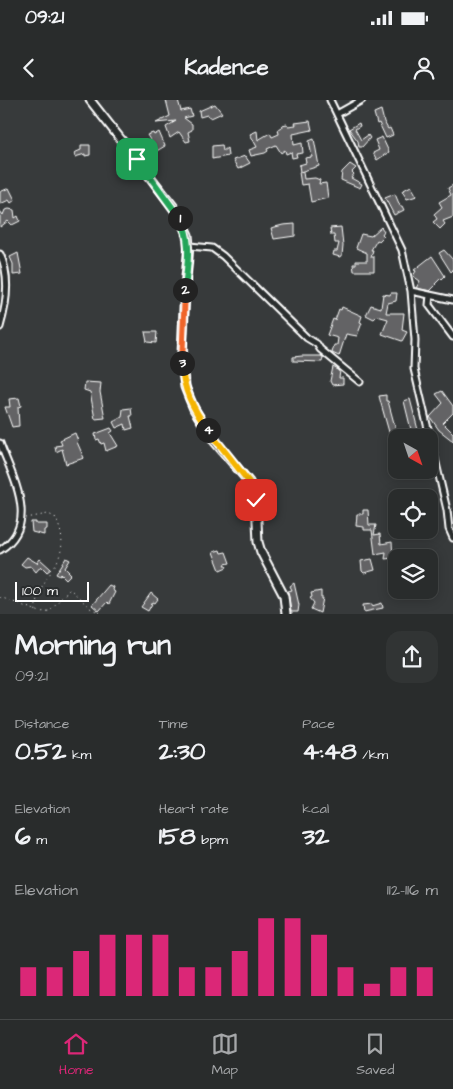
<!DOCTYPE html>
<meta charset="utf-8">
<style>
:root{--surface:#292c2c;--page:#313434;--text:#f1f3f6;--muted:#a5a7a9;--line:#454848;--accent:#db2777}
body{margin:0;font-family:"Architects Daughter",sans-serif;background:var(--page);color:var(--text);height:100vh;display:flex;flex-direction:column;font-size:19px;white-space:nowrap}
*{box-sizing:border-box;margin:0}
p{font-size:16px;color:var(--muted)}
.icon{flex:none;width:28px;height:28px;fill:none;stroke:currentColor;stroke-width:2;stroke-linecap:round;stroke-linejoin:round}
.map{position:relative;height:514px;overflow:hidden}
.panel{display:flex;flex-direction:column;background:var(--surface);flex:1}
.panel>*{flex:none}
.needle{width:32px;rotate:140deg}
.fabs{position:absolute;left:388px;top:329px;display:grid;gap:10px}
.fabs a{display:grid;place-items:center;width:50px;height:50px;border-radius:10px;background:var(--surface);box-shadow:0 2px 12px #0003,0 0 0 1px var(--line);font-size:25px}
.scale{position:absolute;left:15px;bottom:12px;width:74px;box-sizing:border-box;padding-left:5px;border:2px solid #fff;border-top:0;font-size:14px;line-height:18px;white-space:nowrap;color:#fff;-webkit-text-stroke:4px #2a2d2e;paint-order:stroke}
.pin{position:absolute;display:grid;place-items:center;width:42px;height:42px;color:#fff;margin:-21px;border-radius:10px;box-shadow:0 2px 8px #0006}
.km{position:absolute;width:25px;height:25px;margin:-12px;border-radius:50%;background:#222;color:#fff;font-size:14px;line-height:25px;text-align:center}
.round{display:grid;place-items:center;flex:none;width:52px;height:52px;border-radius:15px;background:var(--page)}
.headline{display:flex;align-items:center;justify-content:space-between;height:85px;padding:0 15px}
h1{font-size:28px;font-weight:800;line-height:38px}
.stats{display:grid;grid-template-columns:repeat(3,1fr);gap:8px;height:85px;padding:5px 15px}
.stats div{display:grid;align-content:center}
.stats b{font-size:25px;font-weight:800}
.stats small{font-size:14px;font-weight:400}
.stats p{font-size:14px}
.chart{height:140px;padding:10px 15px}
.chart p{display:flex;justify-content:space-between}
.chart svg{width:100%;height:90px;margin-top:5px;stroke:var(--accent);stroke-width:6}
.status{display:flex;justify-content:space-between;align-items:center;height:35px;padding:0 25px;background:var(--surface);direction:ltr}
.status svg{height:14px;fill:currentColor}
header{display:flex;justify-content:space-between;align-items:center;height:65px;padding:0 15px;background:var(--surface);font-size:22px;font-weight:800}
.tab-bar{display:flex;justify-content:space-around;align-items:center;height:70px;border-top:1px solid var(--line);background:var(--surface);font-size:14px;color:var(--muted)}
.tab-bar a{display:grid;justify-items:center;gap:2px}
.tab-bar .active{color:var(--accent)}
.map>svg:first-child{display:block}
.building{fill:#636465;stroke:#fff}
.lines{fill:none;stroke-linecap:round;stroke-linejoin:round}
.minor-casing{stroke:#fff;stroke-width:9}
.secondary-casing{stroke:#fff;stroke-width:11}
.path{stroke:#fff;stroke-width:1;stroke-dasharray:1 4;stroke-linecap:butt}
.minor{stroke:#2a2d2e;stroke-width:5}
.secondary{stroke:#2a2d2e;stroke-width:7}
.split-1-casing{stroke:#fff;stroke-width:10}
.split-2-casing{stroke:#fff;stroke-width:10}
.split-3-casing{stroke:#fff;stroke-width:10}
.split-4-casing{stroke:#fff;stroke-width:10}
.split-5-casing{stroke:#fff;stroke-width:10}
.split-1{stroke:#22a559;stroke-width:6}
.split-2{stroke:#22a559;stroke-width:6}
.split-3{stroke:#f0652b;stroke-width:6}
.split-4{stroke:#f5b400;stroke-width:6}
.split-5{stroke:#f5b400;stroke-width:6}
</style>
<div class="status"><b>09:21</b><svg viewBox="0 0 49 12"><path d="M0 12V9h3v3zM5 12V6h3v6zM10 12V3h3v9zM15 12V0h3v12zM26 1h20v11H26zM47 4h2v5h-2z"/></svg></div>
<header><svg class="icon" aria-label="back" viewBox="0 0 24 24"><path d="M15 5l-7 7 7 7"/></svg>Kadence<svg class="icon" aria-label="person" viewBox="0 0 24 24"><circle cx="12" cy="8" r="4"/><path d="M4 21q1-7 8-7t8 7"/></svg></header>
<div class="map">
<svg width="453" height="514" viewBox="0 0 453 514">
<rect width="100%" height="100%" fill="#373a3b"/>
<filter id="ink" filterUnits="userSpaceOnUse"><feTurbulence type="fractalNoise" baseFrequency=".02" numOctaves="2"/><feDisplacementMap in="SourceGraphic" scale="10" xChannelSelector="R" yChannelSelector="G"/><feConvolveMatrix kernelMatrix="1 2 1 2 8 2 1 2 1" color-interpolation-filters="sRGB"/></filter>
<g filter="url(#ink)">
<!-- building -->
<path class="building" d="M 166,0 L 178,0 L 181,11 L 190,9 L 192,16 L 184,18 L 192,24 L 192,30 L 188,32 L 190,41 L 186,42 L 179,32 L 170,38 L 166,27 L 176,21 L 156,23 L 170,16 Z
M 215,4 L 222,13 L 211,18 L 207,15 L 200,17 L 199,11 Z
M 381,10 L 384,22 L 388,29 L 390,28 L 393,35 L 386,38 L 379,23 L 377,24 L 374,13 Z
M 310,21 L 312,30 L 293,34 L 294,45 L 302,43 L 303,53 L 296,54 L 297,57 L 292,58 L 291,52 L 286,54 L 285,50 L 281,53 L 276,45 L 267,49 L 268,51 L 265,53 L 251,56 L 249,50 L 257,47 L 250,34 L 257,31 L 258,40 L 270,33 L 272,37 L 279,34 L 278,29 L 283,27 L 282,25 L 287,24 L 288,26 L 296,25 L 295,23 Z
M 359,23 L 360,26 L 355,29 L 361,40 L 368,35 L 370,38 L 362,47 L 359,47 L 358,41 L 349,29 Z
M 159,32 L 165,46 L 155,52 L 153,48 L 155,48 L 147,35 L 153,33 L 154,35 Z
M 382,37 L 389,52 L 377,60 L 373,53 L 379,50 L 375,40 Z
M 314,39 L 319,66 L 300,72 L 299,65 L 306,63 L 305,58 L 312,57 L 309,41 Z
M 81,45 L 90,45 L 90,55 L 85,56 L 85,54 L 75,57 L 74,53 L 81,50 Z
M 222,45 L 223,51 L 227,48 L 228,56 L 212,59 L 212,46 Z
M 245,56 L 250,63 L 238,69 L 233,60 Z
M 350,64 L 356,68 L 352,72 L 354,74 L 351,78 L 362,84 L 360,88 L 341,80 L 342,72 Z
M 299,72 L 303,72 L 304,79 L 315,78 L 320,80 L 319,84 L 326,83 L 328,98 L 311,102 L 308,84 L 301,85 Z
M 453,85 L 453,117 L 443,121 L 445,124 L 440,129 L 433,122 L 437,119 L 434,114 L 442,107 L 439,102 L 451,95 L 448,88 Z
M 411,86 L 417,96 L 407,99 L 402,91 Z
M 9,88 L 15,100 L 11,103 L 9,100 L 0,104 L 0,92 Z
M 395,94 L 400,106 L 402,106 L 404,110 L 394,115 L 385,98 Z
M 9,109 L 14,110 L 15,118 L 18,116 L 20,121 L 12,125 L 8,121 L 0,127 L 0,111 L 3,115 L 5,110 Z
M 295,124 L 295,136 L 274,139 L 271,128 L 283,125 Z
M 341,127 L 343,145 L 342,156 L 340,157 L 333,155 L 334,151 L 337,151 L 339,143 L 335,143 L 334,135 L 331,135 L 330,128 Z
M 381,127 L 384,131 L 382,134 L 384,136 L 379,141 L 377,140 L 371,150 L 373,150 L 371,157 L 374,157 L 374,171 L 354,171 L 353,164 L 356,164 L 356,161 L 367,161 L 367,153 L 356,148 L 361,134 L 371,136 Z
M 444,150 L 453,160 L 453,170 L 451,172 L 439,153 Z
M 18,153 L 22,174 L 13,175 L 13,164 L 10,157 Z
M 432,156 L 445,176 L 442,179 L 441,178 L 435,184 L 436,185 L 430,191 L 416,188 L 420,181 L 413,176 L 416,171 L 414,170 Z
M 391,193 L 397,193 L 396,201 L 388,203 L 386,213 L 404,213 L 402,230 L 407,232 L 402,241 L 382,234 L 388,219 L 377,216 L 374,219 L 366,215 L 371,205 L 381,208 L 383,194 L 390,195 Z
M 342,207 L 362,216 L 360,222 L 362,223 L 357,236 L 346,234 L 339,256 L 332,253 L 334,245 L 337,245 L 338,238 L 327,235 L 333,219 L 335,220 L 339,209 L 341,210 Z
M 145,232 L 157,232 L 156,243 L 147,242 Z
M 302,256 L 321,256 L 323,257 L 322,262 L 293,261 L 293,257 Z
M 333,267 L 340,271 L 339,278 L 343,278 L 343,284 L 332,285 L 330,281 Z
M 85,282 L 101,283 L 100,292 L 105,318 L 95,319 L 90,292 L 84,290 Z
M 442,291 L 453,306 L 453,313 L 443,323 L 453,333 L 453,341 L 439,330 L 430,317 L 443,303 L 436,294 Z
M 386,295 L 386,301 L 388,301 L 398,338 L 396,338 L 396,357 L 380,300 L 379,296 Z
M 19,298 L 21,306 L 18,307 L 19,326 L 12,327 L 5,307 L 10,307 L 9,299 Z
M 410,299 L 418,330 L 420,338 L 413,338 L 404,301 Z
M 131,308 L 132,316 L 130,316 L 133,328 L 126,330 L 125,324 L 116,328 L 113,322 L 122,317 L 123,309 Z
M 111,328 L 113,331 L 110,333 L 118,346 L 106,351 L 104,343 L 101,344 L 99,339 L 96,340 L 95,334 Z
M 75,333 L 78,341 L 77,342 L 84,358 L 66,364 L 62,349 L 56,352 L 55,346 L 62,345 L 60,340 Z
M 363,410 L 368,410 L 369,425 L 376,425 L 374,435 L 380,434 L 381,444 L 392,442 L 393,458 L 385,459 L 386,452 L 375,454 L 372,430 L 364,430 L 364,427 L 356,426 L 357,414 L 363,414 Z
M 31,422 L 36,422 L 36,424 L 47,424 L 47,429 L 44,430 L 44,435 L 32,432 Z
M 220,450 L 221,453 L 226,452 L 230,463 L 225,464 L 227,467 L 220,470 L 213,452 Z
M 27,457 L 37,463 L 40,459 L 51,469 L 47,472 L 41,466 L 36,472 L 31,466 L 25,467 L 21,464 Z
M 66,458 L 70,460 L 65,468 L 71,474 L 66,479 L 61,474 L 60,476 L 56,474 Z
M 372,459 L 375,470 L 364,473 L 362,471 L 361,461 Z
M 294,483 L 299,505 L 298,512 L 291,512 L 288,491 L 292,490 L 290,486 Z
M 109,485 L 113,487 L 112,490 L 115,492 L 109,504 L 107,502 L 99,511 L 92,505 Z
M 321,491 L 321,498 L 323,498 L 320,513 L 311,509 L 314,503 L 310,498 L 312,497 L 311,493 Z
M 151,493 L 158,499 L 155,503 L 153,502 L 148,511 L 141,507 Z
M 382,503 L 383,508 L 364,512 L 363,505 L 372,504 L 372,506 Z"/>
<g class="lines">
<defs>
<path id="minor" d="M 330,0 L 402,150 L 411,191 L 415,240 L 414,269 L 447,410 L 449,429 L 453,438
M 337,14 L 362,0
M 189,146 L 212,148 L 223,156 L 307,238 L 317,244 L 320,249 L 360,282
M 0,154 C 11,177 7,203 0,227
M 411,191 L 453,200
M 430,195 L 429,205 L 453,237
M 0,343 C 12,377 41,424 0,450"/>
<path id="secondary" d="M 90,0 L 176,110 L 188,135 L 189,146 L 185,188 L 182,254 L 185,287 L 194,309 L 215,342 L 249,382 L 254,393 L 256,400 L 258,442 L 261,452 L 284,496 L 286,514"/>
</defs>
<!-- minor casing -->
<use href="#minor" class="minor-casing"/>
<!-- secondary casing -->
<use href="#secondary" class="secondary-casing"/>
<!-- path -->
<path class="path" d="M 26,418 L 48,414 L 55,417 C 79,465 32,475 36,514
M 0,497 L 40,512 L 49,511 L 70,489 L 90,508 L 102,514"/>
<!-- minor -->
<use href="#minor" class="minor"/>
<!-- secondary -->
<use href="#secondary" class="secondary"/>
</g>
</g>
<g class="lines" filter="url(#ink)">
<defs>
<path id="split-1" d="M 137,59 L 180,118"/>
<path id="split-2" d="M 180,118 C 193,142 187,164 185,190"/>
<path id="split-3" d="M 182,263 L 185,190"/>
<path id="split-4" d="M 182,263 C 182,289 194,310 208,330"/>
<path id="split-5" d="M 208,330 L 249,382 L 256,400"/>
</defs>
<!-- split-1 casing -->
<use href="#split-1" class="split-1-casing"/>
<!-- split-2 casing -->
<use href="#split-2" class="split-2-casing"/>
<!-- split-3 casing -->
<use href="#split-3" class="split-3-casing"/>
<!-- split-4 casing -->
<use href="#split-4" class="split-4-casing"/>
<!-- split-5 casing -->
<use href="#split-5" class="split-5-casing"/>
<!-- split-1 -->
<use href="#split-1" class="split-1"/>
<!-- split-2 -->
<use href="#split-2" class="split-2"/>
<!-- split-3 -->
<use href="#split-3" class="split-3"/>
<!-- split-4 -->
<use href="#split-4" class="split-4"/>
<!-- split-5 -->
<use href="#split-5" class="split-5"/>
</g>
</svg>
<div class="fabs">
<a><svg class="needle" viewBox="-14 -14 28 28"><path d="M0-13l5 13h-10z" fill="#e53935"/><path d="M0 13l5-13h-10z" fill="#a5a7a9"/></svg></a>
<a><svg class="icon" aria-label="locate" viewBox="0 0 24 24"><circle cx="12" cy="12" r="6"/><path d="M12 2v4M12 18v4M2 12h4M18 12h4"/></svg></a>
<a><svg class="icon" aria-label="layers" viewBox="0 0 24 24"><path d="M12 4l9 5-9 5-9-5zM3 14l9 5 9-5"/></svg></a>
</div>
<div class="scale">100 m</div>
<div class="pin" style="left:137px;top:59px;background:#1e9e55"><svg class="icon" aria-label="arrive" viewBox="0 0 24 24"><path d="M6 21V4h12l-3 4 3 4H6"/></svg></div>
<div class="pin" style="left:256px;top:400px;background:#d93025"><svg class="icon" aria-label="check" viewBox="0 0 24 24"><path d="M5 12l5 5 9-10"/></svg></div>
<b class="km" style="left:180px;top:118px">1</b>
<b class="km" style="left:185px;top:190px">2</b>
<b class="km" style="left:182px;top:263px">3</b>
<b class="km" style="left:208px;top:330px">4</b>
</div>
<section class="panel">
<div class="headline"><div><h1>Morning run</h1><p>09:21</p></div><a class="round"><svg class="icon" aria-label="share" viewBox="0 0 24 24"><path d="M12 15V3M7 8l5-5 5 5M5 13v7h14v-7"/></svg></a></div>
<div class="stats">
<div><p>Distance</p><b>0.52<small> km</small></b></div>
<div><p>Time</p><b>2:30</b></div>
<div><p>Pace</p><b>4:48<small> /km</small></b></div>
</div>
<div class="stats">
<div><p>Elevation</p><b>6<small> m</small></b></div>
<div><p>Heart rate</p><b>158<small> bpm</small></b></div>
<div><p>kcal</p><b>32</b></div>
</div>
<div class="chart"><p><span>Elevation</span>112–116 m</p>
<svg viewBox="0 0 160 44" preserveAspectRatio="none"><path d="M5 44V30M15 44V30M25 44V22M35 44V14M45 44V14M55 44V14M65 44V30M75 44V30M85 44V22M95 44V6M105 44V6M115 44V14M125 44V30M135 44V38M145 44V30M155 44V30"/></svg>
</div>
</section>
<nav class="tab-bar">
<a class="active"><svg class="icon" aria-label="home" viewBox="0 0 24 24"><path d="M3 11l9-7 9 7M6 9v11h12V9"/></svg>Home</a>
<a><svg class="icon" aria-label="map" viewBox="0 0 24 24"><path d="M3 6l6-2 6 2 6-2v14l-6 2-6-2-6 2zM9 4v14M15 6v14"/></svg>Map</a>
<a><svg class="icon" aria-label="saved" viewBox="0 0 24 24"><path d="M7 4h10v16l-5-4-5 4z"/></svg>Saved</a>
</nav>
